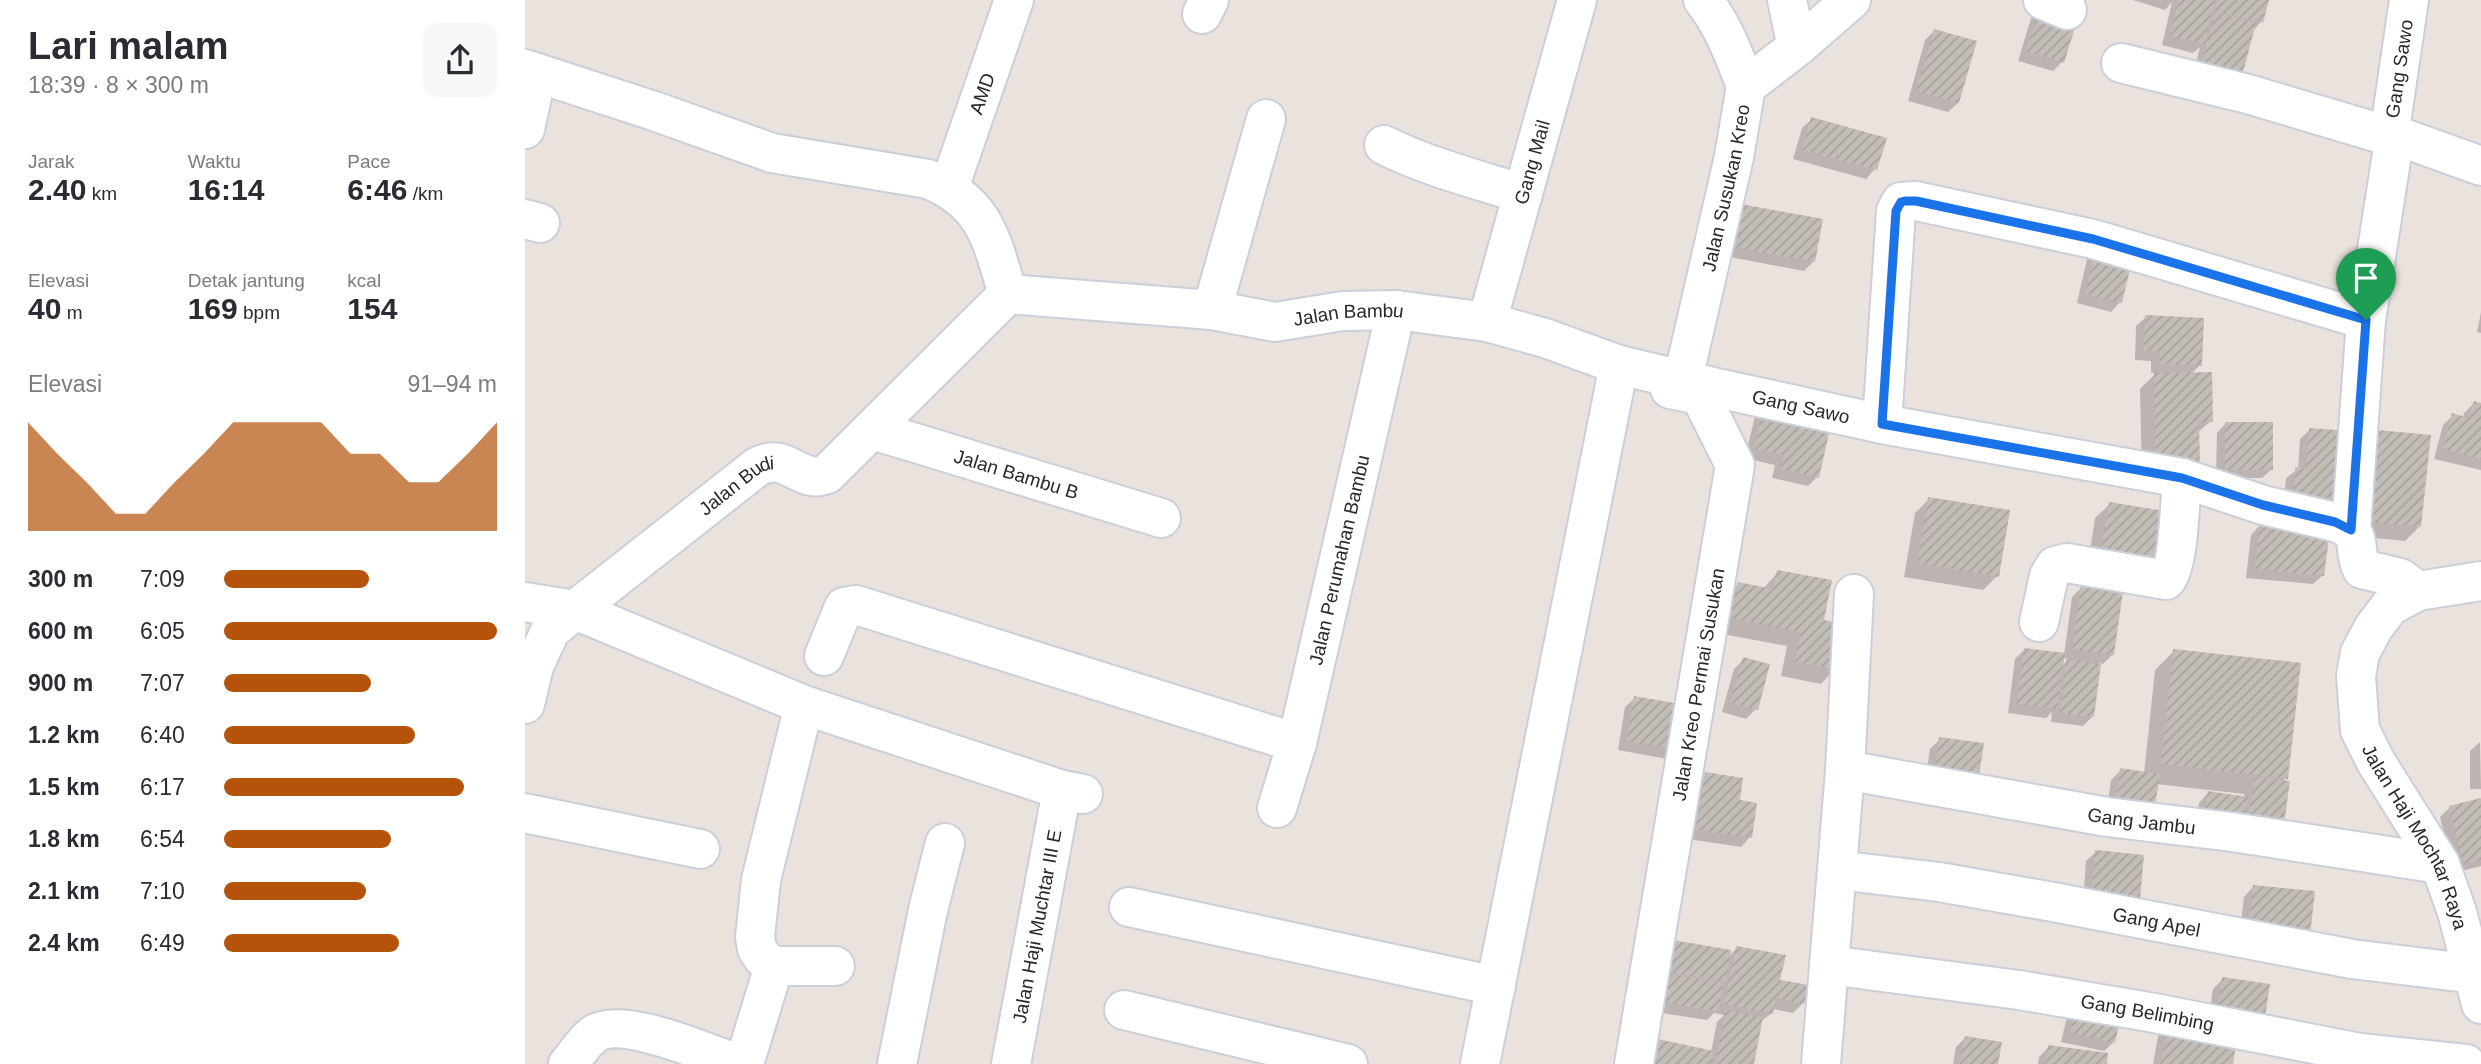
<!DOCTYPE html>
<html lang="id">
<meta charset="utf-8">
<style>
:root{--surface:#fff;--page:#f7f7f7;--text:#2b2b33;--muted:#7c7c81;--accent:#b45309}
body{margin:0;font-family:Arial,sans-serif;background:var(--page);color:var(--text);height:100vh;display:flex;flex-direction:column;font-size:26px;white-space:nowrap}
*{box-sizing:border-box;margin:0}
p{font-size:23px;color:var(--muted)}
.icon{flex:none;width:38px;height:38px;fill:none;stroke:currentColor;stroke-width:2;stroke-linecap:round;stroke-linejoin:round}
.map{position:relative;flex:1;overflow:hidden}
.side{display:flex;flex-direction:column;background:var(--surface);width:525px}
.side>*{flex:none}
.pin{position:absolute;display:grid;place-items:center;width:60px;height:60px;color:#fff;margin:-72px -30px;border-radius:50% 50% 50% 0;rotate:-45deg;box-shadow:0 0 7px #0007}
.pin .icon{rotate:45deg}
.round{display:grid;place-items:center;flex:none;width:74px;height:74px;border-radius:14px;background:var(--page)}
.head{display:flex;align-items:center;justify-content:space-between;height:119px;padding:0 28px}
h1{font-size:38px;font-weight:600;line-height:52px}
.figures{display:grid;grid-template-columns:repeat(3,1fr);gap:10px;height:119px;padding:7px 28px}
.figures div{display:grid;align-content:center}
.figures b{font-size:30px;font-weight:600}
.figures small{font-size:19px;font-weight:400}
.figures p{font-size:19px}
.chart{height:196px;padding:14px 28px}
.chart p{display:flex;justify-content:space-between}
.chart svg{width:100%;height:126px;margin-top:7px;fill:var(--accent);opacity:.7}
ul{padding:0 28px;list-style:none;font-size:23px}
li{display:grid;grid-template-columns:112px 84px 1fr;align-items:center;height:52px}
li i{height:18px;border-radius:9px;background:var(--accent)}
main{display:flex;flex:1;min-height:0}
.map>svg:first-child{display:block}
.shadow{fill:#0003;fill-rule:evenodd}
.building{fill:url(#building-hatch)}
.lines{fill:none;stroke-linecap:round;stroke-linejoin:round}
.minor-casing{stroke:#cacfda;stroke-width:42}
.minor{stroke:#fff;stroke-width:38}
.route-casing{stroke:#fff;stroke-width:14}
.route{stroke:#1a73e8;stroke-width:9}
.labels{text-anchor:middle;stroke-width:5;stroke-linejoin:round;paint-order:stroke}
.street-label{font-size:19px;fill:#292929;stroke:#fff}
</style>
<main>
<section class="side">
<div class="head"><div><h1>Lari malam</h1><p>18:39 · 8 × 300 m</p></div><a class="round"><svg class="icon" aria-label="share" viewBox="0 0 24 24"><path d="M12 15V3M7 8l5-5 5 5M5 13v7h14v-7"/></svg></a></div>
<div class="figures">
<div><p>Jarak</p><b>2.40<small> km</small></b></div>
<div><p>Waktu</p><b>16:14</b></div>
<div><p>Pace</p><b>6:46<small> /km</small></b></div>
</div>
<div class="figures">
<div><p>Elevasi</p><b>40<small> m</small></b></div>
<div><p>Detak jantung</p><b>169<small> bpm</small></b></div>
<div><p>kcal</p><b>154</b></div>
</div>
<div class="chart"><p><span>Elevasi</span>91–94 m</p>
<svg viewBox="0 0 160 44" preserveAspectRatio="none"><path d="M0 44V6L10 17L20 27L30 38L40 38L50 27L60 17L70 6L80 6L90 6L100 6L110 17L120 17L130 27L140 27L150 17L160 6V44z"/></svg>
</div>
<ul>
<li><b>300 m</b>7:09<i style="width:53%"></i></li>
<li><b>600 m</b>6:05<i style="width:100%"></i></li>
<li><b>900 m</b>7:07<i style="width:54%"></i></li>
<li><b>1.2 km</b>6:40<i style="width:70%"></i></li>
<li><b>1.5 km</b>6:17<i style="width:88%"></i></li>
<li><b>1.8 km</b>6:54<i style="width:61%"></i></li>
<li><b>2.1 km</b>7:10<i style="width:52%"></i></li>
<li><b>2.4 km</b>6:49<i style="width:64%"></i></li>
</ul>
</section>
<div class="map">
<svg width="1956" height="1064" viewBox="0 0 1956 1064">
<defs>
<pattern id="building-hatch" width="6" height="6" patternUnits="userSpaceOnUse" patternTransform="scale(1.75)"><rect width="6" height="6" fill="#c3bdb7"/><path d="M-1 1l2-2M0 6l6-6M5 7l2-2" fill="none" stroke="#a8a29d"/></pattern>
</defs>
<rect width="100%" height="100%" fill="#eae2dc"/>
<!-- shadow -->
<path class="shadow" d="M 1608,0 L 1742,0 L 1736,22 L 1727,32 L 1668,75 L 1675,47 L 1668,53 L 1637,45 L 1647,2 L 1640,10 Z
M 1516,5 L 1537,62 L 1528,71 L 1493,61 L 1507,15 Z
M 1409,31 L 1433,103 L 1423,112 L 1383,101 L 1400,40 Z
M 1287,119 L 1350,169 L 1341,179 L 1268,159 L 1277,128 Z
M 1196,213 L 1289,261 L 1279,271 L 1189,254 Z
M 1573,245 L 1595,302 L 1586,312 L 1552,303 L 1563,255 Z
M 1956,312 L 1956,333 L 1952,332 Z
M 1621,317 L 1675,365 L 1666,374 L 1686,421 L 1617,480 L 1615,389 L 1631,373 L 1626,373 L 1626,361 L 1610,360 L 1611,326 Z
M 1240,402 L 1292,477 L 1283,486 L 1247,478 L 1250,465 L 1220,458 L 1231,412 Z
M 1949,403 L 1956,405 L 1956,470 L 1909,459 L 1918,425 L 1928,415 L 1938,418 L 1939,413 Z
M 1701,423 L 1747,469 L 1737,478 L 1691,478 L 1692,433 Z
M 1785,430 L 1808,520 L 1758,516 L 1761,478 L 1773,469 L 1775,439 Z
M 1843,431 L 1895,526 L 1880,541 L 1820,535 Z
M 1404,499 L 1472,576 L 1458,590 L 1379,577 L 1390,513 Z
M 1585,504 L 1650,514 L 1561,577 L 1570,518 Z
M 1735,525 L 1798,575 L 1788,584 L 1721,578 L 1726,535 Z
M 1253,572 L 1297,621 L 1310,669 L 1296,684 L 1256,676 L 1262,646 L 1192,633 L 1199,599 L 1213,584 L 1238,589 Z
M 1557,587 L 1588,654 L 1578,664 L 1574,663 L 1568,716 L 1558,726 L 1526,722 L 1527,712 L 1521,718 L 1483,713 L 1490,659 L 1500,649 L 1539,655 L 1547,597 ZM 1537,658 L 1544,659 L 1536,667 Z
M 1649,651 L 1761,778 L 1757,782 L 1756,831 L 1669,835 L 1674,803 L 1683,793 L 1719,798 L 1719,794 L 1631,784 L 1580,822 L 1586,780 L 1596,770 L 1619,774 L 1630,670 Z
M 1219,659 L 1231,709 L 1221,719 L 1197,712 L 1209,669 Z
M 1110,698 L 1159,706 L 1142,759 L 1093,750 L 1100,707 Z
M 1415,739 L 1457,745 L 1399,791 L 1405,749 Z
M 1955,742 L 1956,789 L 1945,789 L 1945,751 Z
M 1181,774 L 1213,802 L 1225,837 L 1216,847 L 1163,839 L 1171,784 Z
M 1956,800 L 1956,866 L 1929,873 L 1915,817 L 1925,807 Z
M 1571,852 L 1617,856 L 1558,903 L 1561,861 Z
M 1728,887 L 1788,893 L 1714,939 L 1719,897 Z
M 1212,948 L 1278,1003 L 1268,1013 L 1248,1009 L 1247,1013 L 1235,1022 L 1227,1064 L 1116,1064 L 1186,1052 L 1192,1022 L 1199,1015 L 1189,1013 L 1182,1020 L 1130,1012 L 1139,952 L 1204,956 Z
M 1698,979 L 1712,1031 L 1706,1064 L 1628,1064 L 1634,1031 L 1682,1029 L 1688,989 Z
M 1543,1012 L 1589,1042 L 1579,1051 L 1536,1042 Z
M 1440,1038 L 1471,1064 L 1428,1064 L 1431,1047 Z
M 1524,1047 L 1580,1064 L 1513,1064 L 1514,1057 Z"/>
<!-- building -->
<path class="building" d="M 1654,0 L 1690,0 L 1680,44 L 1645,36 Z
M 1692,0 L 1744,0 L 1738,23 L 1689,11 Z
M 1516,3 L 1554,15 L 1539,63 L 1501,51 Z
M 1690,12 L 1731,23 L 1717,76 L 1676,65 Z
M 1409,29 L 1452,41 L 1434,103 L 1391,91 Z
M 1286,117 L 1362,138 L 1352,170 L 1277,150 Z
M 1205,202 L 1298,219 L 1290,262 L 1197,245 Z
M 1572,243 L 1609,252 L 1597,303 L 1560,294 Z
M 1620,315 L 1679,318 L 1677,366 L 1635,364 L 1635,352 L 1619,351 Z
M 1687,372 L 1688,422 L 1674,423 L 1675,465 L 1631,467 L 1629,373 Z
M 1240,400 L 1308,415 L 1294,478 L 1255,469 L 1259,455 L 1229,449 Z
M 1949,401 L 1956,403 L 1956,459 L 1918,449 L 1927,413 L 1944,418 Z
M 1700,422 L 1748,422 L 1748,470 L 1700,470 Z
M 1784,428 L 1826,431 L 1819,511 L 1767,507 L 1770,467 L 1781,468 Z
M 1842,429 L 1906,435 L 1896,527 L 1834,521 Z
M 1403,497 L 1485,510 L 1474,577 L 1392,563 Z
M 1584,502 L 1652,513 L 1642,574 L 1574,563 Z
M 1735,523 L 1805,530 L 1799,576 L 1730,569 Z
M 1252,570 L 1307,580 L 1299,620 L 1320,624 L 1312,670 L 1270,662 L 1275,632 L 1205,618 L 1213,582 L 1248,589 Z
M 1556,585 L 1598,591 L 1589,655 L 1547,649 Z
M 1499,648 L 1540,653 L 1532,709 L 1492,704 Z
M 1648,649 L 1776,663 L 1763,779 L 1636,764 Z
M 1218,657 L 1245,664 L 1233,710 L 1205,703 Z
M 1541,659 L 1576,664 L 1569,717 L 1535,713 Z
M 1109,696 L 1161,705 L 1153,750 L 1101,741 Z
M 1414,737 L 1459,743 L 1452,788 L 1408,782 Z
M 1595,768 L 1635,774 L 1628,818 L 1589,813 Z
M 1180,772 L 1218,778 L 1215,800 L 1232,803 L 1227,838 L 1171,830 Z
M 1729,777 L 1765,781 L 1758,832 L 1722,828 Z
M 1683,791 L 1723,797 L 1718,832 L 1678,826 Z
M 1956,798 L 1956,860 L 1938,864 L 1924,806 Z
M 1570,850 L 1619,855 L 1615,899 L 1566,894 Z
M 1728,885 L 1790,891 L 1785,936 L 1723,930 Z
M 1148,940 L 1206,950 L 1201,982 L 1143,972 Z
M 1211,946 L 1261,955 L 1255,980 L 1284,985 L 1279,1004 L 1251,998 L 1248,1014 L 1199,1004 Z
M 1144,974 L 1198,983 L 1193,1012 L 1139,1002 Z
M 1697,977 L 1745,984 L 1739,1024 L 1691,1018 Z
M 1552,1001 L 1597,1011 L 1590,1043 L 1545,1033 Z
M 1201,1010 L 1238,1017 L 1229,1064 L 1190,1064 Z
M 1643,1020 L 1713,1033 L 1708,1064 L 1635,1064 Z
M 1440,1036 L 1477,1042 L 1473,1064 L 1434,1064 Z
M 1128,1038 L 1189,1051 L 1187,1064 L 1123,1064 Z
M 1523,1045 L 1583,1053 L 1582,1064 L 1520,1064 Z"/>
<g class="lines">
<defs>
<g id="minor">
<path d="M 1178,0 C 1198,25 1209,55 1221,86"/>
<path d="M 1262,0 L 1272,47"/>
<path d="M 1518,0 L 1542,10"/>
<path d="M 677,14 L 684,0"/>
<path d="M 1596,63 L 1723,94 L 1864,136 L 1870,135 L 1841,320"/>
<path d="M 0,69 L 129,111 L 247,153 L 403,179 C 461,203 466,239 483,294"/>
<path d="M 0,129 L 12,73"/>
<path d="M 1870,135 L 1956,166"/>
<path id="s1" d="M 1864,136 L 1884,0"/>
<path d="M 859,145 C 903,167 951,179 998,194"/>
<path id="s2" d="M 424,188 L 489,0"/>
<path d="M 0,219 L 15,223"/>
<path id="s3" d="M 483,294 L 687,310 L 750,322 L 818,311 L 871,310 L 962,322 L 1020,338 L 1094,365 L 1192,388 L 1357,424 L 1657,478 L 1738,505 L 1810,522 C 1841,533 1826,546 1837,569 L 1875,578 L 1893,591"/>
<path d="M 687,310 L 741,119"/>
<path id="s4" d="M 962,322 L 1052,0"/>
<path id="s5" d="M 1158,379 L 1209,157 L 1221,86 L 1272,47 L 1326,0"/>
<path d="M 1357,424 L 1371,211 L 1376,202 L 1391,201 L 1568,239 L 1841,320 L 1826,530"/>
<path id="s6" d="M 348,430 L 636,518"/>
<path id="s7" d="M 1956,581 L 1893,591 L 1865,606 L 1849,627 L 1835,653 L 1831,676 L 1835,730 L 1851,762 L 1915,864 L 1932,912 L 1956,1004"/>
<path d="M 0,602 L 50,610 L 279,705 L 537,790 L 558,794"/>
<path d="M 1514,622 L 1524,576 L 1530,566 L 1542,563 L 1641,580 C 1654,567 1655,499 1657,478"/>
<path d="M 299,656 L 319,607 L 331,605 L 772,743"/>
<path id="s8" d="M 0,704 L 9,666 L 25,631 L 50,610 L 232,467 C 262,450 275,486 302,474 L 483,294"/>
<path d="M 279,705 L 236,880 L 230,937 L 232,949 L 238,958 L 249,966 L 310,966"/>
<path id="s9" d="M 1320,770 L 1582,817 L 1707,832 L 1915,864"/>
<path id="s10" d="M 752,808 L 772,743 L 871,310"/>
<path d="M 0,813 L 175,849"/>
<path id="s11" d="M 1312,870 L 1414,882 L 1528,902 L 1827,959 L 1950,974"/>
<path d="M 604,907 L 971,986"/>
<path id="s12" d="M 1304,965 L 1494,990 L 1624,1012 L 1835,1053 L 1941,1064"/>
<path d="M 599,1010 L 823,1064"/>
<path d="M 43,1064 C 51,1055 58,1043 68,1035 C 95,1014 183,1054 213,1064"/>
<path d="M 219,1064 L 249,966"/>
<path d="M 372,1064 L 403,910 L 420,843"/>
<path id="s13" d="M 486,1064 L 537,790"/>
<path d="M 955,1064 L 1094,365"/>
<path id="s14" d="M 1109,1064 L 1210,465 L 1175,395 L 1145,389"/>
<path d="M 1296,1064 L 1320,770 L 1329,594"/>
</g>
</defs>
<!-- minor casing -->
<use href="#minor" class="minor-casing"/>
<!-- minor -->
<use href="#minor" class="minor"/>
</g>
<g class="lines">
<defs>
<path id="route" d="M 1380,201 L 1391,201 L 1568,239 L 1841,320 L 1826,530 L 1810,522 L 1738,505 L 1657,478 L 1357,424 L 1371,211 L 1376,202 Z"/>
</defs>
<!-- route casing -->
<use href="#route" class="route-casing"/>
<!-- route -->
<use href="#route" class="route"/>
</g>
<g class="labels">
<!-- street labels -->
<g class="street-label">
<text dy="7" stroke="none"><textPath href="#s1" startOffset="68">Gang Sawo</textPath></text>
<text dy="7" stroke="none"><textPath href="#s2" startOffset="100">AMD</textPath></text>
<text dy="7" stroke="none"><textPath href="#s4" startOffset="166">Gang Mail</textPath></text>
<text dy="7" stroke="none"><textPath href="#s5" startOffset="196">Jalan Susukan Kreo</textPath></text>
<text dy="7" stroke="none"><textPath href="#s3" startOffset="343">Jalan Bambu</textPath></text>
<text dy="7" stroke="none"><textPath href="#s3" startOffset="808">Gang Sawo</textPath></text>
<text dy="7" stroke="none"><textPath href="#s6" startOffset="150">Jalan Bambu B</textPath></text>
<text dy="7" stroke="none"><textPath href="#s8" startOffset="315">Jalan Budi</textPath></text>
<text dy="7" stroke="none"><textPath href="#s10" startOffset="256">Jalan Perumahan Bambu</textPath></text>
<text dy="7" stroke="none"><textPath href="#s14" startOffset="385">Jalan Kreo Permai Susukan</textPath></text>
<text dy="7" stroke="none"><textPath href="#s9" startOffset="301">Gang Jambu</textPath></text>
<text dy="7" stroke="none"><textPath href="#s7" startOffset="350">Jalan Haji Mochtar Raya</textPath></text>
<text dy="7" stroke="none"><textPath href="#s11" startOffset="324">Gang Apel</textPath></text>
<text dy="7" stroke="none"><textPath href="#s13" startOffset="140">Jalan Haji Muchtar III E</textPath></text>
<text dy="7" stroke="none"><textPath href="#s12" startOffset="322">Gang Belimbing</textPath></text>
</g>
</g>
</svg>
<div class="pin" style="left:1841px;top:320px;background:#1e9e55"><svg class="icon" aria-label="arrive" viewBox="0 0 24 24"><path d="M6 21V4h12l-3 4 3 4H6"/></svg></div>
</div>
</main>
